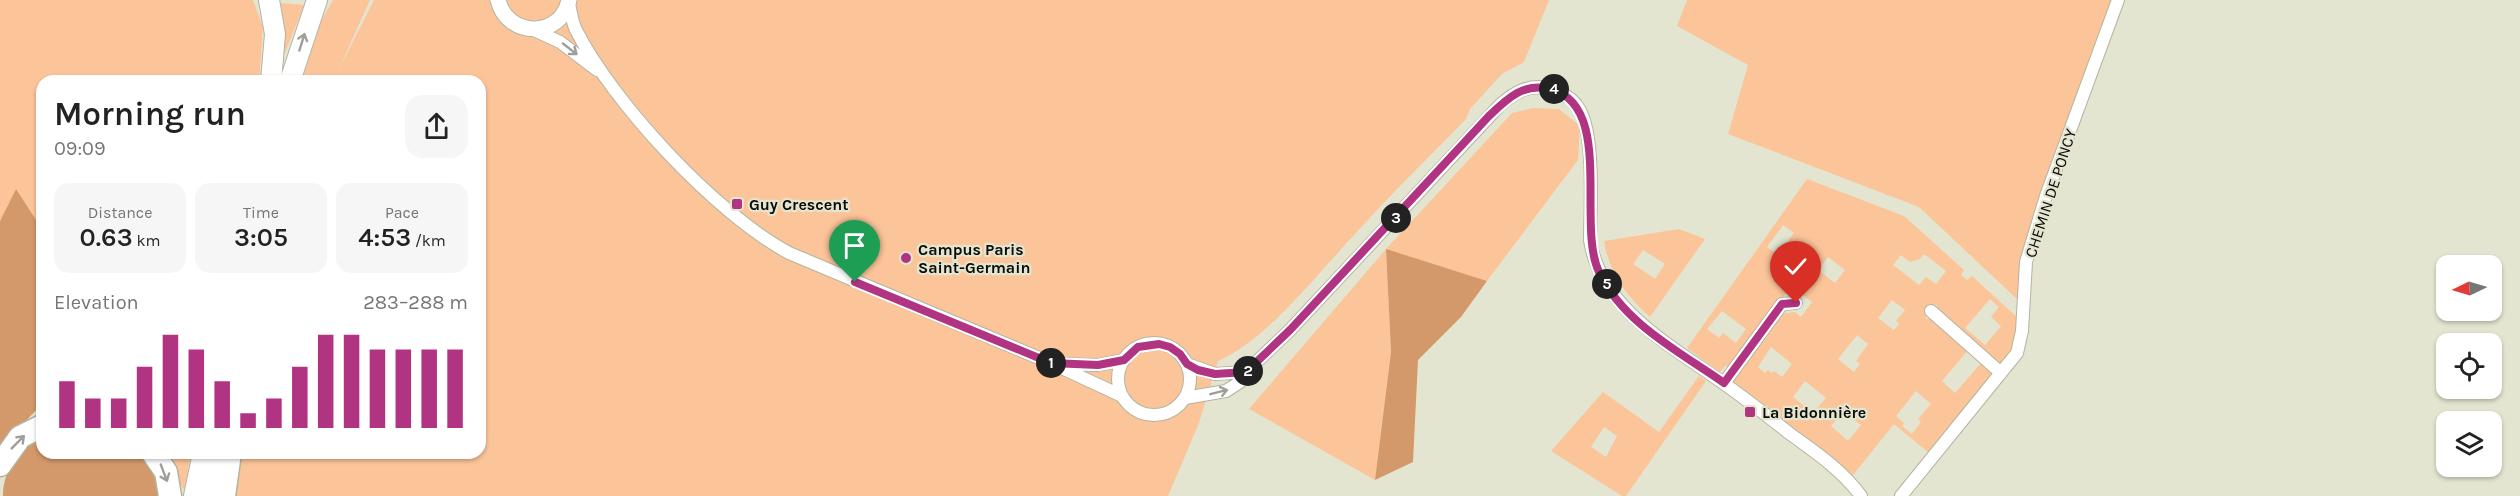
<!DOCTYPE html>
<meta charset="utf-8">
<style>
:root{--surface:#fff;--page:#f6f6f6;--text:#222;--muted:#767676;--accent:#b13483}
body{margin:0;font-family:Karla,sans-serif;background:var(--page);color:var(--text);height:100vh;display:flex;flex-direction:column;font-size:22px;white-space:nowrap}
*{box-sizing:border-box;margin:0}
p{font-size:20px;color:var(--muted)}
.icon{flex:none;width:33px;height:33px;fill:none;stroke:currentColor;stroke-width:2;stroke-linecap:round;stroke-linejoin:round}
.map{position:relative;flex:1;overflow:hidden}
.side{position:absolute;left:36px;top:75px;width:450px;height:384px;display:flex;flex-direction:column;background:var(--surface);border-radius:18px;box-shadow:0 2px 4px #0004}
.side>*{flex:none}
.needle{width:39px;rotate:265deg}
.buttons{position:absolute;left:2436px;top:255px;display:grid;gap:12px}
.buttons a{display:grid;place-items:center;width:66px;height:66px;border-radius:12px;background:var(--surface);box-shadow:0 2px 4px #0004;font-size:30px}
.pin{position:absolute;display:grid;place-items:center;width:51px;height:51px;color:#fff;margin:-62px -26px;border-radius:50% 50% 50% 0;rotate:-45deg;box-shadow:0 0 6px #0007}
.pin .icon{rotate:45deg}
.km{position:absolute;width:30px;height:30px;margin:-15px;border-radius:50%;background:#222;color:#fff;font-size:16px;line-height:30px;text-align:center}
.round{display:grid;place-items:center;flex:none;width:63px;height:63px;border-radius:18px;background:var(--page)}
.summary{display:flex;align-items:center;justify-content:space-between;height:102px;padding:0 18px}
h1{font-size:33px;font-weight:600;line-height:45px}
.metrics{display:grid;grid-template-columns:repeat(3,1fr);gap:9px;height:102px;padding:6px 18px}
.metrics div{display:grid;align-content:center;border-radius:15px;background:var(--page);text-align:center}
.metrics b{font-size:26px;font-weight:600}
.metrics small{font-size:16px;font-weight:400}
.metrics p{font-size:16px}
.chart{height:168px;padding:12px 18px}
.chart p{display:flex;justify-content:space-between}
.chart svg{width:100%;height:108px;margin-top:6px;stroke:var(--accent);stroke-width:6}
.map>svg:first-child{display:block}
.green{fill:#fcc499;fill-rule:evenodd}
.forest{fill:#d3996a}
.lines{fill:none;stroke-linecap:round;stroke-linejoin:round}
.minor-casing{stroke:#b3b4a0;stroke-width:14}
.tertiary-casing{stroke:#b3b4a0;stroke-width:17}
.primary-casing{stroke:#b3b4a0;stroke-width:22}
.motorway-casing{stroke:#b3b4a0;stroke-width:25}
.minor{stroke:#fff;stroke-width:12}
.tertiary{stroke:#fff;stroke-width:15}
.primary{stroke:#fff;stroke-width:20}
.motorway{stroke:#fff;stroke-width:22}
.oneway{stroke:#9e9e9b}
.route-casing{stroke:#fff;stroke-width:12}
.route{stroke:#b13483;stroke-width:8}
.poi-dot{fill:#b13483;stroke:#e4e5d0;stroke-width:2}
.labels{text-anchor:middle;stroke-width:4.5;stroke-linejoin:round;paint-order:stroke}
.street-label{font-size:16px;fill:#0c0c06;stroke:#e4e5d0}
.poi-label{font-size:16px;font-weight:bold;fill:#0c0c06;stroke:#e4e5d0;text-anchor:start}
</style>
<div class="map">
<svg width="2520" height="496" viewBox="0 0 2520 496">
<rect width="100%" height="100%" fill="#e4e5d0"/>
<!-- green -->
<path class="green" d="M 0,0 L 253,0 L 263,27 L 259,81 L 42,81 L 42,229 L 16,189 L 0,221 Z
M 333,0 L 370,0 L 338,71 L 374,0 L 1549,0 L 1524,62 L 1502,74 L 1470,109 L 1466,119 C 1429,157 1391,194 1355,234 C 1317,274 1268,339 1218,361 L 1199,423 L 1168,496 L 230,496 L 238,453 L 480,453 L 480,81 L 301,81 L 312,37 Z
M 1687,0 L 2113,0 L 2019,301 L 1919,207 L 1728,134 L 1748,65 L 1677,26 Z
M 281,3 L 304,5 L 284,55 Z
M 1533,108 L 1559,109 L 1580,126 L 1578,160 L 1487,281 L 1386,250 L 1391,352 L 1375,480 L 1249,409 L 1386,249 L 1512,113 Z
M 1807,179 L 1904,216 L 1964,270 L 1961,275 L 1967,280 L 1972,276 L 2019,319 L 2012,354 L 2001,367 L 1938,311 L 1937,305 L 1926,306 L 1926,319 L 1932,318 L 1968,350 L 1942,381 L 1955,393 L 1982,362 L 1995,373 L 1929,453 L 1894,424 L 1853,475 L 1732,381 L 1780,314 L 1795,312 L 1801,317 L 1812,302 L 1791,286 L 1733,365 L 1725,366 L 1720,372 L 1687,348 ZM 1783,225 L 1794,233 L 1788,241 L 1805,252 L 1795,267 L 1767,247 ZM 1924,254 L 1946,271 L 1936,284 L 1926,277 L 1919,285 L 1893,265 L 1901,255 L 1910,262 L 1920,259 ZM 1828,257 L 1845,270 L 1835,283 L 1818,270 ZM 1990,299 L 1999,307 L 1991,317 L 2001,326 L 1985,345 L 1965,328 ZM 1892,300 L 1905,310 L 1896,321 L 1899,324 L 1894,330 L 1878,318 ZM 1722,311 L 1746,329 L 1736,343 L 1723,333 L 1719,338 L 1707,329 ZM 1857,335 L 1868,344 L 1856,361 L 1860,364 L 1854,372 L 1838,359 ZM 1771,347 L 1792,364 L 1782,377 L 1774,371 L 1772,373 L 1768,370 L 1765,373 L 1758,367 ZM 1805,381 L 1826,398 L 1813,413 L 1793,397 ZM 1916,391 L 1931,404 L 1918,419 L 1921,422 L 1912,434 L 1902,426 L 1904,423 L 1896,416 ZM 1843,412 L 1861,425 L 1848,441 L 1831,426 Z
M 1679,229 L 1705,239 L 1650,317 C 1626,296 1609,272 1604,241 ZM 1643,250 L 1665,264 L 1655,279 L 1633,264 Z
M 1699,376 L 1706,381 L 1626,496 L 1622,496 L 1551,451 L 1603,392 L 1659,432 ZM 1604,427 L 1617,436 L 1606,457 L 1591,447 Z
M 163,453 L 191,453 L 184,490 Z"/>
<!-- forest -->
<path class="forest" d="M 16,189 L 42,229 L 42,404 L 0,448 L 0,221 Z
M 1386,249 L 1487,281 L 1461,317 L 1418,360 L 1413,462 L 1375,480 L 1391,352 Z
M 42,432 L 42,453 L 143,453 L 157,483 L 159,496 L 3,496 C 3,467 22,449 42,432 Z"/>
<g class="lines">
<defs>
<path id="minor" d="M 569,4 C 571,12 572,22 576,30 C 613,103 716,214 789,253 L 1051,363 L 1122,396
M 534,30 L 560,42 L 597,70
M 1931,311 L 2001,373
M1118 379a36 36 0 1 1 72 0a36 36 0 1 1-72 0Z
M 1058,364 L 1098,365 L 1124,360
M 1187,364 L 1215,374 L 1246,372
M 1724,383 L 1782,304 L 1796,303
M 1185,398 L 1226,391 L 1240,382 L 1246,372 L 1290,330 L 1500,105 C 1515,92 1530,83 1550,89 C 1560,91 1572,98 1577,106 C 1596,131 1590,208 1590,240 C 1600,306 1665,342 1716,378 C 1741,395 1765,414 1789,433 C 1816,453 1841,469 1861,496
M 1901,496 L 2017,353 L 2022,331 L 2026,262 L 2046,196 L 2118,0"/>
<path id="tertiary" d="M 498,0 C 507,38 561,39 569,0"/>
<path id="primary" d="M 269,0 L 275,34 L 271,81
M 290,81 L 317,0
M 194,496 L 203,453
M 210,496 L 219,453"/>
<path id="motorway" d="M 153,453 L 166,472 L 170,496
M 0,465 L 20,437 L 42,426
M 224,496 L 230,453"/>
</defs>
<!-- minor casing -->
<use href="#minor" class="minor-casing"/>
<!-- tertiary casing -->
<use href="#tertiary" class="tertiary-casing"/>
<!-- primary casing -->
<use href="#primary" class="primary-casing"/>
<!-- motorway casing -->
<use href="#motorway" class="motorway-casing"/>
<!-- minor -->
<use href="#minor" class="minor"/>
<!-- tertiary -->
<use href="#tertiary" class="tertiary"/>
<!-- primary -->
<use href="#primary" class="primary"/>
<!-- motorway -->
<use href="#motorway" class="motorway"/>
</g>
<!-- one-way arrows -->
<defs><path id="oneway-shaft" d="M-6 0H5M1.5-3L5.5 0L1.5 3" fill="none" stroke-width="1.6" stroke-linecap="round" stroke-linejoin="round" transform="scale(1.5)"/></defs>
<g class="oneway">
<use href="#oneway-shaft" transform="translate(302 42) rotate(-73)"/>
<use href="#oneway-shaft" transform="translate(570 49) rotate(38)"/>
<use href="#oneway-shaft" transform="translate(1219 392) rotate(-14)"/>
<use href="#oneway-shaft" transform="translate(18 442) rotate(-45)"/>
<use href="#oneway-shaft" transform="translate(164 473) rotate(69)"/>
</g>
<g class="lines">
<defs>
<path id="route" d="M 855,282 L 1051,363 L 1098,365 L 1124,360 L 1138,347 L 1159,344 L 1170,347 L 1180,354 L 1187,364 L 1198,370 L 1215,374 L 1246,372 L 1290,330 L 1488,117 C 1506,100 1523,82 1550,89 C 1615,105 1576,224 1599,272 C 1623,323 1680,352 1724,383 L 1782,304 L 1796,303"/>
</defs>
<!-- route casing -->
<use href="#route" class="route-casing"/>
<!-- route -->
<use href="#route" class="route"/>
</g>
<!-- markers -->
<g class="poi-dot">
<rect x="731" y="198" width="12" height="12" rx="3"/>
<circle cx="906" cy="258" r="6"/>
<rect x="1744" y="406" width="12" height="12" rx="3"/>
</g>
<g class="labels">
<!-- street labels -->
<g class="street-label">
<text transform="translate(2050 193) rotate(-72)" y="6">CHEMIN DE PONCY</text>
</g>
<!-- poi labels -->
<g class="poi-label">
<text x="749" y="210">Guy Crescent</text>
<text x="918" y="255">Campus Paris<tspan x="918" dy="18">Saint-Germain</tspan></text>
<text x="1762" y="418">La Bidonnière</text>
</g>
</g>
</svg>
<div class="buttons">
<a><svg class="needle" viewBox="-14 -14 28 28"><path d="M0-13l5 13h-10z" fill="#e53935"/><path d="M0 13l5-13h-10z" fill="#767676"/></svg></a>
<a><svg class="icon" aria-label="locate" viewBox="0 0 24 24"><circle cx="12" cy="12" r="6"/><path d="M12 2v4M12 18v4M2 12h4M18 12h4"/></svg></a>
<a><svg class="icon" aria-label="layers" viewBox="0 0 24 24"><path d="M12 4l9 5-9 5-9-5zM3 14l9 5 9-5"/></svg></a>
</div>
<div class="pin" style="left:855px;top:282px;background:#1e9e55"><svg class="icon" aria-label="arrive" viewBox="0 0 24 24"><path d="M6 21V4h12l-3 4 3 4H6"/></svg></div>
<div class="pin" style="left:1796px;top:303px;background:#d93025"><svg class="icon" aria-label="check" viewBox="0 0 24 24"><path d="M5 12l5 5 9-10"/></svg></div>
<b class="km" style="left:1051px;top:363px">1</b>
<b class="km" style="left:1248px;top:371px">2</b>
<b class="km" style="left:1396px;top:218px">3</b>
<b class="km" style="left:1554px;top:89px">4</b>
<b class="km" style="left:1607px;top:284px">5</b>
<section class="side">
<div class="summary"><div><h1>Morning run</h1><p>09:09</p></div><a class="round"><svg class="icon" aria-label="share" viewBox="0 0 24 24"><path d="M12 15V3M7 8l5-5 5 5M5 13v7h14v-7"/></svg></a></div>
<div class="metrics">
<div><p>Distance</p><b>0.63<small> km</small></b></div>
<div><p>Time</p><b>3:05</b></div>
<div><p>Pace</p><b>4:53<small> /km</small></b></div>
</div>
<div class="chart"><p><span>Elevation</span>283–288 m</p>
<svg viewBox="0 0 160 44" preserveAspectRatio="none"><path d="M5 44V25M15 44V32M25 44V32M35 44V19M45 44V6M55 44V12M65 44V25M75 44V38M85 44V32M95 44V19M105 44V6M115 44V6M125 44V12M135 44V12M145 44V12M155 44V12"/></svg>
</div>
</section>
</div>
